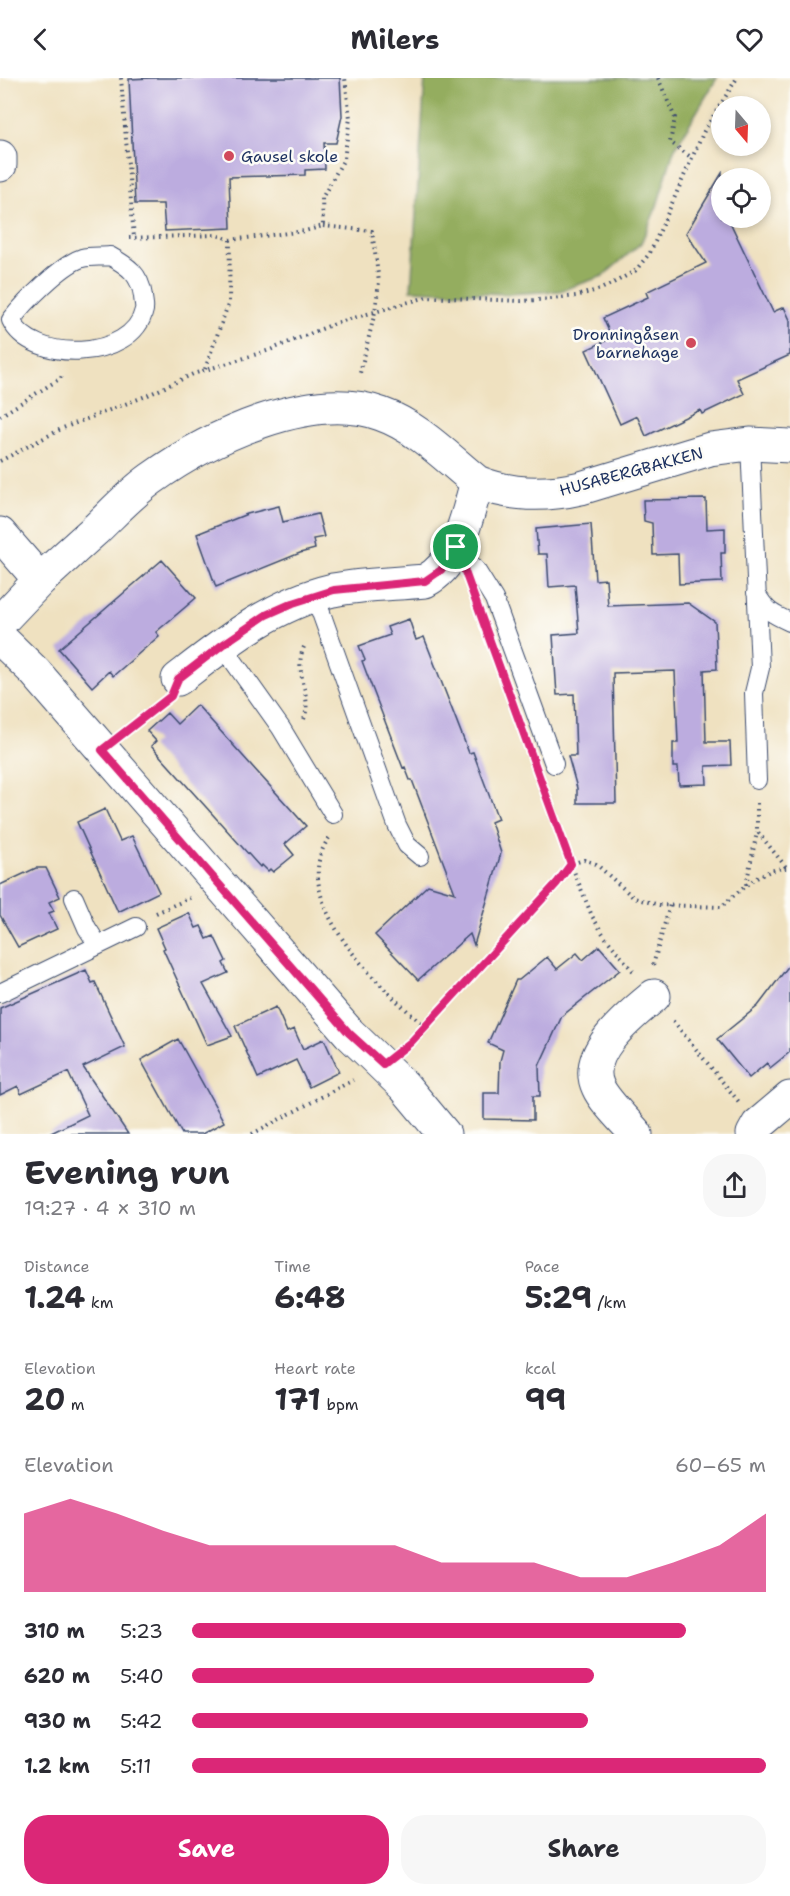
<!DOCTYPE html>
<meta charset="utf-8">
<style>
:root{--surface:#fff;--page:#f7f7f7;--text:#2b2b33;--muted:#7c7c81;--accent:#db2777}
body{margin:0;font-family:"Shantell Sans",sans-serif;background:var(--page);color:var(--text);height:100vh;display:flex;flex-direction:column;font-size:22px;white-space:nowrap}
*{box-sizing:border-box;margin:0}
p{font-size:20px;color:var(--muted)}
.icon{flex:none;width:33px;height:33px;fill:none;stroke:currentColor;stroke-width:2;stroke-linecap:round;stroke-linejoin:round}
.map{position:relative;height:1056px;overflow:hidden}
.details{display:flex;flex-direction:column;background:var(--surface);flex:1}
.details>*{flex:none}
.needle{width:39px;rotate:161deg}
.fabs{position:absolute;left:711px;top:18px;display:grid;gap:12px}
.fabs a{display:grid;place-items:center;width:60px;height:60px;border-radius:50%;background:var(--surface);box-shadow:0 3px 9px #0003;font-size:30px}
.pin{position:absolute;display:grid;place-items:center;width:51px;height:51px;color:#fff;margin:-26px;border:3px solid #fff;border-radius:50%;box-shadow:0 2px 6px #0007}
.round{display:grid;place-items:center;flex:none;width:63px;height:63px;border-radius:24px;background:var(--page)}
.headline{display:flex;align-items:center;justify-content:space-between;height:102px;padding:0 24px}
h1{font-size:33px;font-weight:700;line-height:45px}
.figures{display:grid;grid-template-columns:repeat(3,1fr);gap:9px;height:102px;padding:6px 24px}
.figures div{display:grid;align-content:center}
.figures b{font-size:30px;font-weight:700}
.figures small{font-size:16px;font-weight:400}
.figures p{font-size:16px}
.chart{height:168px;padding:12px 24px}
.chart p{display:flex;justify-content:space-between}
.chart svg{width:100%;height:108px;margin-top:6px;fill:var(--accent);opacity:.7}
.cta{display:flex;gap:12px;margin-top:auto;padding:12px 24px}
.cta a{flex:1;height:69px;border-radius:24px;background:var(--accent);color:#fff;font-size:24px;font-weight:700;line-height:69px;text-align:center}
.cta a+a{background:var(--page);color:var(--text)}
ul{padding:0 24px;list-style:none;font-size:20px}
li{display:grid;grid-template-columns:96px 72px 1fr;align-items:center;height:45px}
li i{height:15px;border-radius:8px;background:var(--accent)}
header{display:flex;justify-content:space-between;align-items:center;height:78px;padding:0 24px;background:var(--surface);font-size:27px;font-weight:700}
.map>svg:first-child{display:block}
.forest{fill:#94ad5f;stroke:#586e5e;stroke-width:1.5}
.building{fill:#bcacdf}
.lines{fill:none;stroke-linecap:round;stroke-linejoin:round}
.lane-casing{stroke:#3b4a6d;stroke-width:20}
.street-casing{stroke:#3b4a6d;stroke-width:35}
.path{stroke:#3b4a6d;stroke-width:4;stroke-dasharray:1.5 4.5;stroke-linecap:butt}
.lane{stroke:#fff;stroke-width:18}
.street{stroke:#fff;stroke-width:33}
.route-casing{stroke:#fff;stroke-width:12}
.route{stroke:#db2777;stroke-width:8}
.poi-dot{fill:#d1495b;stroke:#fdfcf7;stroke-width:2}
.labels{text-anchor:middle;stroke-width:5;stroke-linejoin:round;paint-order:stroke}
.poi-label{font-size:16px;fill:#1b2f5e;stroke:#fdfcf7;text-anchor:start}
.street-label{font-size:16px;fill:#1b2f5e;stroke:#fdfcf7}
</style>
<header><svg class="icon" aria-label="back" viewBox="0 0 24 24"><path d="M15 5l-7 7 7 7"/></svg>Milers<svg class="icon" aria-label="heart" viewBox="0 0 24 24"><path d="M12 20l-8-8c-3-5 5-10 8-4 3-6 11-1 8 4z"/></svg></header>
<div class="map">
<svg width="790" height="1056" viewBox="0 0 790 1056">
<rect width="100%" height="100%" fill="#fdfcf7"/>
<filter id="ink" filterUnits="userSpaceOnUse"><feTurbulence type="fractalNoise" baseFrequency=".0167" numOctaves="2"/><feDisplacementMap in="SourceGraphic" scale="12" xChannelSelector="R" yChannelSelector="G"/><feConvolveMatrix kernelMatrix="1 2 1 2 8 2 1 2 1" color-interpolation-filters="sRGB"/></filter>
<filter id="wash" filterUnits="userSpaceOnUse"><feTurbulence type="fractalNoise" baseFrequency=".008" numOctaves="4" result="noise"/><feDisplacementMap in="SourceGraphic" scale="24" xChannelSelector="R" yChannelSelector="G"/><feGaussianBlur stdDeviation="1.35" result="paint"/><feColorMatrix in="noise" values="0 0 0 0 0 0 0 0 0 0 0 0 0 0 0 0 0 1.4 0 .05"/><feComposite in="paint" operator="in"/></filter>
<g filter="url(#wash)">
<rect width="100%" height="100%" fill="#efe1c0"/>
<!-- forest -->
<path class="forest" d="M 425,0 L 717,0 L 674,72 L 657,128 L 641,165 L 603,198 L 560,213 L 507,216 L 411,212 Z"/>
<g id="blocks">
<!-- building -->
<path class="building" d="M 152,0 L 340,0 L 342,38 L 336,65 L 324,65 L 325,91 L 305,92 L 305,97 L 229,99 L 231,150 L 165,153 L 163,126 L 135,126 L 129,1 Z
M 722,95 L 722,140 L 728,140 L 773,234 L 784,229 L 790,242 L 790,277 L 737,301 L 744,316 L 702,336 L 700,332 L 646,358 L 637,338 L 620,346 L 586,272 L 612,260 L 603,240 L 648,219 L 646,214 L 706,185 L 686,155 Z
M 706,421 L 707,451 L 725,450 L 725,475 L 721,475 L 722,504 L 679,506 L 678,476 L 653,477 L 652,445 L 644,443 L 643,422 Z
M 279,428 L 283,444 L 318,436 L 324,459 L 313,461 L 315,471 L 300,475 L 216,509 L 197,456 L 247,436 Z
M 591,446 L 595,502 L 606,501 L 608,528 L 688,525 L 715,544 L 717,591 L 704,592 L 706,664 L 730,664 L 731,687 L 706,688 L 707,706 L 679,707 L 678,689 L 673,689 L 673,665 L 678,665 L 675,593 L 613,595 L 616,725 L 577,725 L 577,710 L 568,678 L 576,678 L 574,616 L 557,617 L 553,557 L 579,555 L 575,507 L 549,509 L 547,476 L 538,476 L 536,451 Z
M 162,482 L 196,520 L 156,554 L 159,558 L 113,598 L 109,593 L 92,609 L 59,571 Z
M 409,541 L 416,562 L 424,559 L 469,675 L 473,674 L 498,741 L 491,744 L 501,775 L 474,867 L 470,856 L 418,902 L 375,857 L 428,807 L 455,815 L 412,702 L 410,702 L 405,689 L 403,690 L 371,607 L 362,583 L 365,582 L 359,568 L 390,557 L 387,549 Z
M 197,627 L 306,748 L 285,766 L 294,777 L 273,794 L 270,791 L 268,793 L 262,787 L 260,789 L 151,668 L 156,663 L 147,653 L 167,635 L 177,646 Z
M 105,731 L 120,763 L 132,758 L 159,814 L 118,834 L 77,744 Z
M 36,790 L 46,790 L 60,819 L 49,824 L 54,833 L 49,835 L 57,851 L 18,869 L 0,837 L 0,807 Z
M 189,835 L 196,850 L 201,848 L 207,861 L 214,858 L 226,883 L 223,885 L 228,895 L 203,906 L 232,958 L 207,967 L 163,871 L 165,870 L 156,850 Z
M 599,868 L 620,892 L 562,938 L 539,988 L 540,1018 L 533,1018 L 533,1042 L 484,1041 L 484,1015 L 499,1015 L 500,983 L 503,972 L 488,965 L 516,902 L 519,902 L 547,879 L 557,891 L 577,875 L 583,882 Z
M 790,886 L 790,974 L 770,990 L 767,985 L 749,1000 L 717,961 L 758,928 Z
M 86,892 L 92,905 L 95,904 L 125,969 L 83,989 L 128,1056 L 49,1056 L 88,1037 L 68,994 L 21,1016 L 18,1008 L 0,1017 L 0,930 Z
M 276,929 L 287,954 L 294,951 L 303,971 L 324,961 L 339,994 L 309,1009 L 296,982 L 258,1000 L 235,948 Z
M 178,961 L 224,1044 L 202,1056 L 182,1056 L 141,982 Z"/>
</g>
</g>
<g filter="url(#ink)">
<use href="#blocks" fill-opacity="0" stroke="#3b4a6d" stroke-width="1.5"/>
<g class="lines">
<defs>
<path id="lane" d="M 110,178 C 128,188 140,196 143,218 C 143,222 145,228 144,232 C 133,283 31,286 11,242 C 25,224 61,187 82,180 C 90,178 101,179 110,178 Z
M 750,366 L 760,590 L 754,615 L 757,702
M 456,469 L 476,492 L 494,521 L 554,686
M 756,515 C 766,533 772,536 790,544
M 315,518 L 397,747 L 407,767 L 420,778
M 222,567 L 281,650 L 333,736
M 74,820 L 87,850 L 98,867
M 0,915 L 136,849"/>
<path id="street" d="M 0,79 L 0,87
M 0,456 L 40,502 L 0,544
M 40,502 C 58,486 76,469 94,453 C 113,435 130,416 151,401 C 208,360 311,310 381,336 C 418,349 447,380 477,404
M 0,560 L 35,594 L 349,955 L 404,1008 L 444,1056
M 178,601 C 226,564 273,526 333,512 C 363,506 395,506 425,503 C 459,486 467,437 477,404 C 511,418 546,418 581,410 L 710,371 L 750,366 L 790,368
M 636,1056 C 626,1044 604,1023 598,1009 C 582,975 631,937 654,918
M 753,1056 L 758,1047 L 790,1020"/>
</defs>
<!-- lane casing -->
<use href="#lane" class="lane-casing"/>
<!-- street casing -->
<use href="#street" class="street-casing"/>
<!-- path -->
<path class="path" d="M 121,0 L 134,160
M 658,0 L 675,40 L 670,64 L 692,80
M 323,148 L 372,153 L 379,204 L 375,234 L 359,299
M 129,160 L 217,157 L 230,162 L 305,153 L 323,148 L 322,120 L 344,81 L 350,40 L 345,0
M 205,291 L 229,224 L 230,162
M 0,338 L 61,300 L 63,295
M 0,383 L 63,350 L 146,318 L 193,296 L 270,272 L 336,245 L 427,219 L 521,223 L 552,221 L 576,218 L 601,211 L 617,203 L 635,193 L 650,175 L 704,53 L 737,0
M 304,641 C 314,615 290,592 306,565
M 126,653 L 160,626
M 757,725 L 757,753 L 786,789
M 329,760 C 285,822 382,912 425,948
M 746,807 L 757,754
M 156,835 L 190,820
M 653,887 L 670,827
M 633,893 L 605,859 L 592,838 L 571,786 L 584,782 L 596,786 L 634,820 L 659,827 L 721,829 C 739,813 764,788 790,790
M 673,943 L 739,1024
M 407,967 L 557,805 L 571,786 L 544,709
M 252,1056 L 353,1002"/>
<!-- lane -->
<use href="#lane" class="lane"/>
<!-- street -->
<use href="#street" class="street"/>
</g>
</g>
<g class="lines" filter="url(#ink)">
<defs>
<path id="route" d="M 456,469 L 571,786 L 557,805 L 411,964 L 383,986 L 349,955 L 102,672 L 171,618 L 178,601 L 222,567 L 266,537 L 293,525 L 334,512 L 425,503 L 441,492 Z"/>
</defs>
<!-- route casing -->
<use href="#route" class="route-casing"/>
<!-- route -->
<use href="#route" class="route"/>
</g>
<!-- markers -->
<g class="poi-dot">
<circle cx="229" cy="78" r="6"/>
<circle cx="691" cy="265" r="6"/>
</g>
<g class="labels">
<!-- poi labels -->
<g class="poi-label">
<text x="241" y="84">Gausel skole</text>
<text x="679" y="262" text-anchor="end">Dronningåsen<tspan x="679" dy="18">barnehage</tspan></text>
</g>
<!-- street labels -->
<g class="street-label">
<text transform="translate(631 393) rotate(-15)" y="6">HUSABERGBAKKEN</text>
</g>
</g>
</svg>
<div class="fabs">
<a><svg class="needle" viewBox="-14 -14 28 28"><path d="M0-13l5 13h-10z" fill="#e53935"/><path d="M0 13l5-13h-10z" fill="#7c7c81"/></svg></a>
<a><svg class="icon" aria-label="locate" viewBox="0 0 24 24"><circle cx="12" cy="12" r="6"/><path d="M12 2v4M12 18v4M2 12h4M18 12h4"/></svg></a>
</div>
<div class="pin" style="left:456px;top:469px;background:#1e9e55"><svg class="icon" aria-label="arrive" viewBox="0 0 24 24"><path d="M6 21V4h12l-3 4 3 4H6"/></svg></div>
</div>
<section class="details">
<div class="headline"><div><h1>Evening run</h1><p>19:27 · 4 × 310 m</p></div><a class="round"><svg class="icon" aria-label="share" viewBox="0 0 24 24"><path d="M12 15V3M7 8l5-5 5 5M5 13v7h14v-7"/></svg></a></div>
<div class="figures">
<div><p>Distance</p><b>1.24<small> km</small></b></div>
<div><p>Time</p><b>6:48</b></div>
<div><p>Pace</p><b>5:29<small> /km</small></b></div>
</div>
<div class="figures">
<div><p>Elevation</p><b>20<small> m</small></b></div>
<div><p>Heart rate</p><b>171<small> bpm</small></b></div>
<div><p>kcal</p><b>99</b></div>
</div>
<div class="chart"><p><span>Elevation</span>60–65 m</p>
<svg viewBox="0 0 160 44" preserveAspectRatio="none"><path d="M0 44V12L10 6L20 12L30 19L40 25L50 25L60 25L70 25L80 25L90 32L100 32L110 32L120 38L130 38L140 32L150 25L160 12V44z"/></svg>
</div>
<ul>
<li><b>310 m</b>5:23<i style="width:86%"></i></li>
<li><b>620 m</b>5:40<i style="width:70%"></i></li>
<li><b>930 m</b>5:42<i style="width:69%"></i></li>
<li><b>1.2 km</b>5:11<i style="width:100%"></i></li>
</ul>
<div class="cta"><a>Save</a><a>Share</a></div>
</section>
